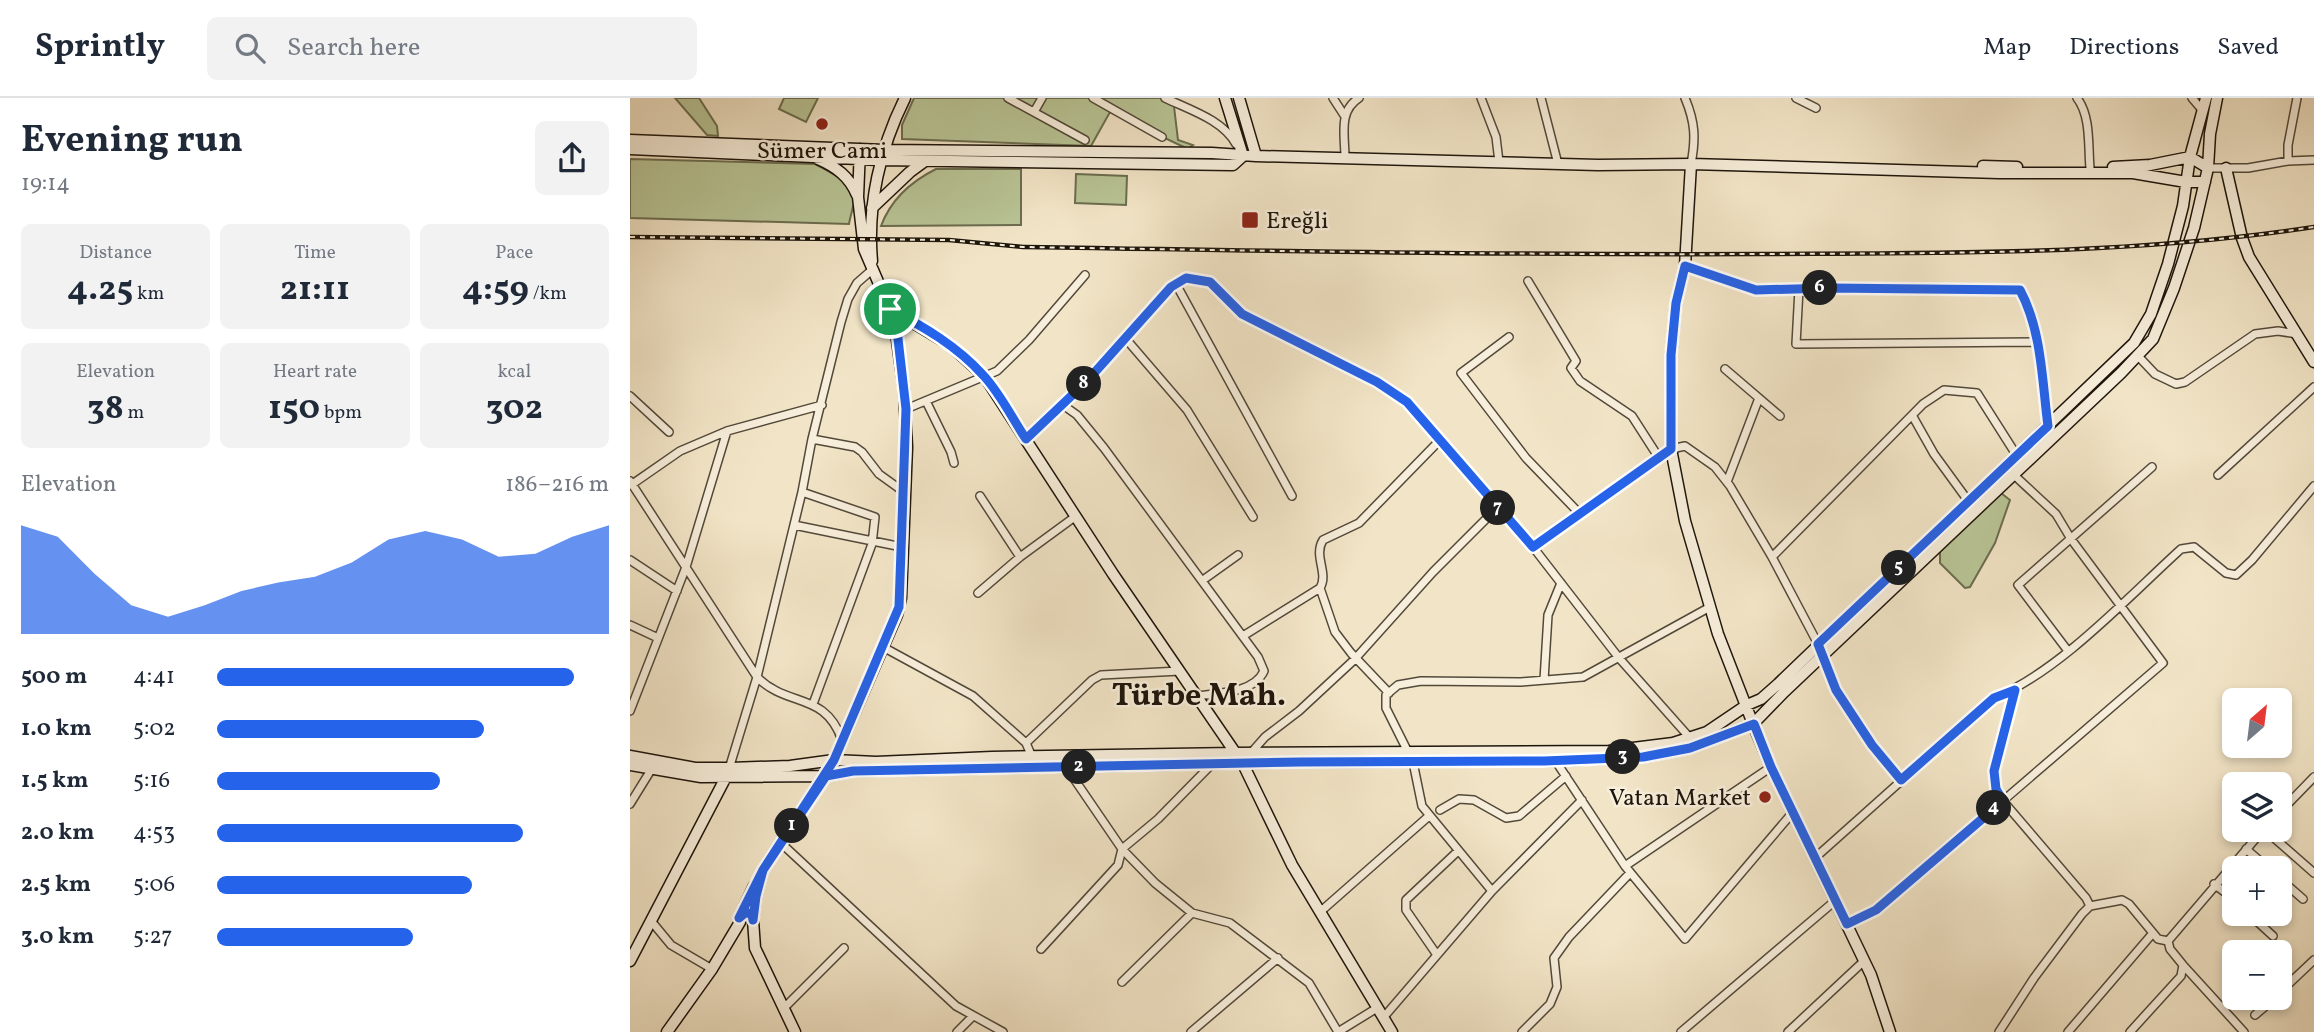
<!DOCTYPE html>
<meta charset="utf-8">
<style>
:root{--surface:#fff;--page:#f2f2f3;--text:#1f2937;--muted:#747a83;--line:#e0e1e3;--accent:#2563eb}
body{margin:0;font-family:Vollkorn,serif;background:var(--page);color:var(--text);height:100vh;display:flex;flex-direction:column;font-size:26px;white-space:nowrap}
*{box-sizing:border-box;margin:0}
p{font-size:23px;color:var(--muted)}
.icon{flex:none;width:38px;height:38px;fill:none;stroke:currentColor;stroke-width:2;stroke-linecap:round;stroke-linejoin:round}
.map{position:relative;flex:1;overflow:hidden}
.details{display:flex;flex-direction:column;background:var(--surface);width:630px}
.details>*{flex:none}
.needle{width:46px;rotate:28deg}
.tools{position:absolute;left:1592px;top:590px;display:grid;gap:14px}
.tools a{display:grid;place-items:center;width:70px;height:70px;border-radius:10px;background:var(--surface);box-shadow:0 4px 10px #0003;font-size:35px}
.pin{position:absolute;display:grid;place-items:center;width:60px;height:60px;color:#fff;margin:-30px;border:4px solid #fff;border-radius:50%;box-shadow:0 2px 7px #0007}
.km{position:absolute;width:35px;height:35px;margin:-18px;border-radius:50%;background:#222;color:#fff;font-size:19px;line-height:35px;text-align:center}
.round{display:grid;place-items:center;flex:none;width:74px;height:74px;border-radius:10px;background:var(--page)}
.head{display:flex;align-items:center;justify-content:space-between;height:119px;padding:0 21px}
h1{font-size:38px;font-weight:700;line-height:52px}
.stats{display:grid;grid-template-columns:repeat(3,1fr);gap:10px;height:119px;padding:7px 21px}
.stats div{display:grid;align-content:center;border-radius:10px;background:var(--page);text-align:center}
.stats b{font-size:35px;font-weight:700}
.stats small{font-size:19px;font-weight:400}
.stats p{font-size:19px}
.chart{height:196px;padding:14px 21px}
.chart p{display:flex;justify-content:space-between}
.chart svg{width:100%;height:126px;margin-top:7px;fill:var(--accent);opacity:.7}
ul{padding:0 21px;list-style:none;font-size:23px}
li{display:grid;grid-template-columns:112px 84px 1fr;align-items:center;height:52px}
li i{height:18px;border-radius:9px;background:var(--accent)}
header{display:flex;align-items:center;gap:42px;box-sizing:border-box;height:98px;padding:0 35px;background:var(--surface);border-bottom:2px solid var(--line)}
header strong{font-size:33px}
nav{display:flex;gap:38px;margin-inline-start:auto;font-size:24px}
.search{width:490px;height:63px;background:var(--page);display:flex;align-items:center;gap:18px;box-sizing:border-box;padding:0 24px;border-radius:10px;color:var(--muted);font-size:26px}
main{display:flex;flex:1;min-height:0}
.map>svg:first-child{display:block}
.green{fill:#b9c596;stroke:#6b6d50;stroke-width:2}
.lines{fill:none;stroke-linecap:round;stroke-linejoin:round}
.street-casing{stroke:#52493a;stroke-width:10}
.secondary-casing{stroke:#1d150b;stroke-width:13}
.street{stroke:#f7eedb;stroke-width:7}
.secondary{stroke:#f7eedb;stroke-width:10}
.rail-casing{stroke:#1d150b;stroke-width:4.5}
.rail{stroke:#f7eedb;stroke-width:2;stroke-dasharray:5;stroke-linecap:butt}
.route-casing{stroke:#fff;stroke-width:14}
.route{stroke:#2563eb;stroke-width:9}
.poi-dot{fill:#8f2418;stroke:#f7eedb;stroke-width:2.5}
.labels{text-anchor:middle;stroke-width:5;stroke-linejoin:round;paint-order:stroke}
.poi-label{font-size:24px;fill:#1d150b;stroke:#f7eedb}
.district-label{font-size:32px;font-weight:bold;fill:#1d150b;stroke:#f7eedb}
</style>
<header>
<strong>Sprintly</strong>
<div class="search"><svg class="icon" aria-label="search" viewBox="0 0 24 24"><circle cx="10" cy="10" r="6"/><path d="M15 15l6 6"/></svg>Search here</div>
<nav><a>Map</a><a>Directions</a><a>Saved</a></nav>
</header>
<main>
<section class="details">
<div class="head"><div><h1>Evening run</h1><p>19:14</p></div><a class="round"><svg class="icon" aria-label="share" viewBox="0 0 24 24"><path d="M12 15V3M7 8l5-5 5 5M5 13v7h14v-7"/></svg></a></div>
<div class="stats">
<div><p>Distance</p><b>4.25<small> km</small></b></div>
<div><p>Time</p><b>21:11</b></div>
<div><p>Pace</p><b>4:59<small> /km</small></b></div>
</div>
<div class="stats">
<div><p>Elevation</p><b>38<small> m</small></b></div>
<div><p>Heart rate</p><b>150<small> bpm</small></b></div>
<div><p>kcal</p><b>302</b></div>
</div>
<div class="chart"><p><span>Elevation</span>186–216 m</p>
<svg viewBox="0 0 160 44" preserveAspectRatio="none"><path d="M0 44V6L10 10L20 23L30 34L40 38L50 34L60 29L70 26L80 24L90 19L100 11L110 8L120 11L130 17L140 16L150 10L160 6V44z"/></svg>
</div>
<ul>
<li><b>500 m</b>4:41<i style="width:91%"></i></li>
<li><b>1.0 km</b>5:02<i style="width:68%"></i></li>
<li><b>1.5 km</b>5:16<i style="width:57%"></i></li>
<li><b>2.0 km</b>4:53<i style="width:78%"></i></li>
<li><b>2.5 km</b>5:06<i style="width:65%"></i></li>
<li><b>3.0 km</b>5:27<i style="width:50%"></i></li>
</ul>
</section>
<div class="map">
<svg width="1684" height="934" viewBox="0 0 1684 934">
<rect width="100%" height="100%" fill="#f2e5c7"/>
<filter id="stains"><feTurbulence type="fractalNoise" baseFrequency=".00286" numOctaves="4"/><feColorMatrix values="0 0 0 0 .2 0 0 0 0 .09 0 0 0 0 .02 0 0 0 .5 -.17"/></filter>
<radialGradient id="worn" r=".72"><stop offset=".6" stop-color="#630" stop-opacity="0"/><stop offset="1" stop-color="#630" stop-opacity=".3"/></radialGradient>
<!-- green -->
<path class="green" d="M 45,0 L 69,0 L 87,28 L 88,38 L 77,37 Z
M 154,0 L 188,0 L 176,24 L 149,11 Z
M 284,0 L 543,0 L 548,42 L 563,47 L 558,51 L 480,14 L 461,48 L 272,41 L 272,27 Z
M 0,61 L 185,66 C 199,73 224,85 224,104 C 223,111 220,119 219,126 L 0,120 Z
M 306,71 L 391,71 L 391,127 L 251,128 C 261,101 280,84 306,71 Z
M 446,76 L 497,78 L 496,107 L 445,105 Z
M 1371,395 L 1380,402 L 1365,445 L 1340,489 L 1335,490 L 1310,465 L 1310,453 Z"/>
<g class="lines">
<defs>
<path id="street" d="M 378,0 L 455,42
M 463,0 L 532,39
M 535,0 C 560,12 593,22 606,46
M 703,0 L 714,17
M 851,0 L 866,39 L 869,64
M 911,0 L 928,66
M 1055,0 C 1065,24 1066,40 1061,66
M 1166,0 L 1186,10
M 1447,0 C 1461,18 1458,48 1460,70
M 1562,0 L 1573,13
M 404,14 L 412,0
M 715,60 C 715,38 708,13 729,0
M 1658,63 L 1658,47 L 1667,0
M 1578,70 L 1618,70 L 1658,63 L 1684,62
M 1055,168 L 1126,192 L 1200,190 L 1389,193 C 1412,233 1412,283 1418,328
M 898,183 L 946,263 L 941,270 L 950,283 L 1002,318 L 1029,360
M 546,186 L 662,398
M 1169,191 L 1166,246 L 1407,244
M 879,239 L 831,275 L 896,360 L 950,416
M 496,241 L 557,312 L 623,419
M 1508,258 L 1525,276 L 1546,286 L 1555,284 L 1625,236 L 1648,233 L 1667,236
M 1095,271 L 1150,318
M 0,298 L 39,334
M 296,303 L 321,354 L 324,365
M 433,307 L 447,317 L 474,350 L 628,559 L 634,573 C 624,595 589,595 567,598
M 276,311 L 367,273 L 399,242 L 455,177
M 1282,317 L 1304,356 L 1339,404
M 182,341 L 225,349 L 232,354 L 249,376 L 274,394
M 396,341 L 457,283 L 541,189 L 556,180 L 580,184 L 613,216 L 747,284 L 777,304 L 903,449 L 989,560 L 1060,640
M 1588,377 L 1684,289
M 0,383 L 127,579 C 157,610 195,593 212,642
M 1097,384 L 1129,300
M 1,387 L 50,353 L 97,333 L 192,307
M 172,394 L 245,419 L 242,446 L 183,606
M 350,398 L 390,459 L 446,418
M 164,427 L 272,449
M 903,449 L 1041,351 L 1055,348 L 1085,369 L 1100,388 L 1142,459 L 1188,546 L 1206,592 L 1242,647 L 1271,682
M 1142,459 L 1293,306 L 1314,292 L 1347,295 L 1387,358
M 0,462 L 47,493
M 573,482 L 608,457
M 690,490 L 705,534 L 721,555 L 759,595
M 348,495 L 390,459
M 0,527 L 28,540
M 613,538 L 690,490 C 699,475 683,458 693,442 L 729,425 L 810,342
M 253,549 L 343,598 L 396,645 L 402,659
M 1438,553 L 1388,487 L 1522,369
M 914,582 L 918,517 L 931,485
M 1385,592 L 1364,673 L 1366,691 L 1373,703 L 1456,800 L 1460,808
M 0,613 L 56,469 L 97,333
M 396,645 L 462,582 L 471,577 L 550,573
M 620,656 L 635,639 L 669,613 L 724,562 L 803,474 L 867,410
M 923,659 L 995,768 L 1055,841 L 1163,714
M 436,669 L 492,751 L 525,785 L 562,815 L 600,825 L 679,885 L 708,934
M 98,674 L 127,579 L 172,394 L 182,341 L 211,224 L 218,201 L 227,185 L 243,171
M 0,706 L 21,672
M 810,712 L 829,701 L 844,702 L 876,720 L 889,718 L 936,678
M 1650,714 L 1684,679
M 1635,732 L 1684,775
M 151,745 L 326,908 L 373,934
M 1616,751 L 1638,770
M 1186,759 L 1364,600 C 1429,574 1498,499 1551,451 L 1564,449 L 1596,475 L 1606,477 L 1622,462 L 1684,388
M 995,768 L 1141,669
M 1650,781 L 1673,801
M 1584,786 L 1605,802
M 862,793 L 792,708 L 783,664 L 756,610 L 756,597 L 768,587 L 791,583 L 891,584 L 953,579 L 1080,509
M 690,814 L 799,718
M 1619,816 L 1643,838
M 22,824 L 41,847 L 82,871
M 1217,826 L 1246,812 L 1533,565 L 1441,441 L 1426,416 L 1384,377
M 411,851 L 488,767 L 492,751 L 528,721 L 582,666
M 807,857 L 776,812 L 776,802 L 828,753
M 1553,867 L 1614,934
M 492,884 L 562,815
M 1650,894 L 1684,862
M 153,911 L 214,850
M 1625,917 L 1645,900
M 753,920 L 862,793 L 952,702
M 327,934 L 343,918
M 561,934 L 648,860
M 708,934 L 747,910
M 892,934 L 920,906 L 927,889 L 924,860 L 939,839 L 1000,775
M 1051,934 L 1206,802
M 1158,934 L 1234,863
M 1369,934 L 1404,880 L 1452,816 L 1460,808 L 1492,802 L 1499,806 L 1528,841 L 1538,843 L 1633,732
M 1438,934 L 1523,835
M 1500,934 L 1551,878 L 1553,867 L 1540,851 L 1538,843"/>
<path id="secondary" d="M 595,0 L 613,58
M 609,0 L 626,58
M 0,42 L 255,52 L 582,55 L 626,58 L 968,67 L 1061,66 L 1369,75 L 1503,75 L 1556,84 L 1575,84
M 0,51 L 251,62 L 603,67 L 613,58
M 188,61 C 206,69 219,78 227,97
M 1061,66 L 1055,168 L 1046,205 L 1041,257 L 1041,351 L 1055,423 L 1088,536 L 1123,626 L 1141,669 L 1241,877 L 1260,934
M 1353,68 L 1387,69
M 1483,69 L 1520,67 L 1560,59 L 1578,70
M 1596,70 L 1612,140 L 1619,159 L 1684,264
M 242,110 L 280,74 L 295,63
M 242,163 C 237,107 250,50 275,0
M 260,211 L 320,247 L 355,279 L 483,476 L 613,666 L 662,767 L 762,934
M 0,658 L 65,670 L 100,670 L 160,668 L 204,662 L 246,664 L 362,659 L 604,655 L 979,653 L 1043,645 L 1077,634 L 1117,607 L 1131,601 L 1148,586 L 1504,245 L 1521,216 L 1538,166 L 1553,108 L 1560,59 L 1576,0
M 0,667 L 71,679 L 196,678 L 223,673 L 670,664 L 914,663 L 1013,659 L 1060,650 L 1123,626 L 1154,594 L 1491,275 L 1523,241 L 1544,190 L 1564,130 L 1578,70 L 1580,36 L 1587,0
M 109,820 L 124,788
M 0,863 L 96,679
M 37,934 L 82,871 L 110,824
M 165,934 L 125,850 L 123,822 L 126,798 L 133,772 L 204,662 L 267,517 L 271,500 L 277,349 L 274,292 L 264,221 L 234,151 L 228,99 L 230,51"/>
</defs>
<!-- street casing -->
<use href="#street" class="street-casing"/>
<!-- secondary casing -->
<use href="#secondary" class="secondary-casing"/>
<!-- street -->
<use href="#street" class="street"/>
<!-- secondary -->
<use href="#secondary" class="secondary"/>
<defs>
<path id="rail" d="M 0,139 L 319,142 L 393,149 C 640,153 886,157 1133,156 C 1320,155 1499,157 1684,129"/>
</defs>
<!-- rail casing -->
<use href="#rail" class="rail-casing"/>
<!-- rail -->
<use href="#rail" class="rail"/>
</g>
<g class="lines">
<defs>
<path id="route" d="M 260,211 L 267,232 L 276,311 L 269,509 L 204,662 L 133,772 L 126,798 L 123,822 L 122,817 L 116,814 L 109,820 L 133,772 L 196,678 L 223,673 L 670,664 L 914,663 L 1013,659 L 1060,650 L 1124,626 L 1141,669 L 1217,826 L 1246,812 L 1373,703 L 1366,691 L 1364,673 L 1385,592 L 1364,600 L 1271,682 L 1242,647 L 1206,592 L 1188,546 L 1418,328 C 1412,283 1412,233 1390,192 L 1200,190 L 1126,192 L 1055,168 L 1046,205 L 1041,257 L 1041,351 L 903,449 L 777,304 L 747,284 L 612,216 L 580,184 L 556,180 L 541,189 L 457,283 L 396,341 C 382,320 370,295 353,277 C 327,248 294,229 260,211"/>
</defs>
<!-- route casing -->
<use href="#route" class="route-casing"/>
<!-- route -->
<use href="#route" class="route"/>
</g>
<!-- markers -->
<g class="poi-dot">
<circle cx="192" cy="26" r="7"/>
<rect x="611" y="113" width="18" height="18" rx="3.5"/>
<circle cx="1135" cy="699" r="7"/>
</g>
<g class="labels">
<!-- poi labels -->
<g class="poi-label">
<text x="192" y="60">Sümer Cami</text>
<text x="636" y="130" text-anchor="start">Ereğli</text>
<text x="1121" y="707" text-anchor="end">Vatan Market</text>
</g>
<!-- district labels -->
<g class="district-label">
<text x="569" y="607">Türbe Mah.</text>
</g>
</g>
<rect width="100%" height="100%" filter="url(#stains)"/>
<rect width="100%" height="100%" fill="url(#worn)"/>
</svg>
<div class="tools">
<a><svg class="needle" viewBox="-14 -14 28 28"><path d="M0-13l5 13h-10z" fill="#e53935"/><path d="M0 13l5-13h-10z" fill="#747a83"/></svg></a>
<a><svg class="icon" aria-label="layers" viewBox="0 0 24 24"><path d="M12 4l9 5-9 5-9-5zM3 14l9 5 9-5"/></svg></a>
<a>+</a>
<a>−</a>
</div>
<div class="pin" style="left:260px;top:211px;background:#1e9e55"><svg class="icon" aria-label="arrive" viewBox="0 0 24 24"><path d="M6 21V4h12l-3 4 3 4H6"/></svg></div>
<b class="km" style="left:162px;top:728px">1</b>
<b class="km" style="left:449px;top:669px">2</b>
<b class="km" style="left:993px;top:659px">3</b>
<b class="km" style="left:1364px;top:710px">4</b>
<b class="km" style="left:1269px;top:470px">5</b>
<b class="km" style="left:1190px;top:190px">6</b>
<b class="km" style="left:868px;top:410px">7</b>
<b class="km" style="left:454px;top:286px">8</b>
</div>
</main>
